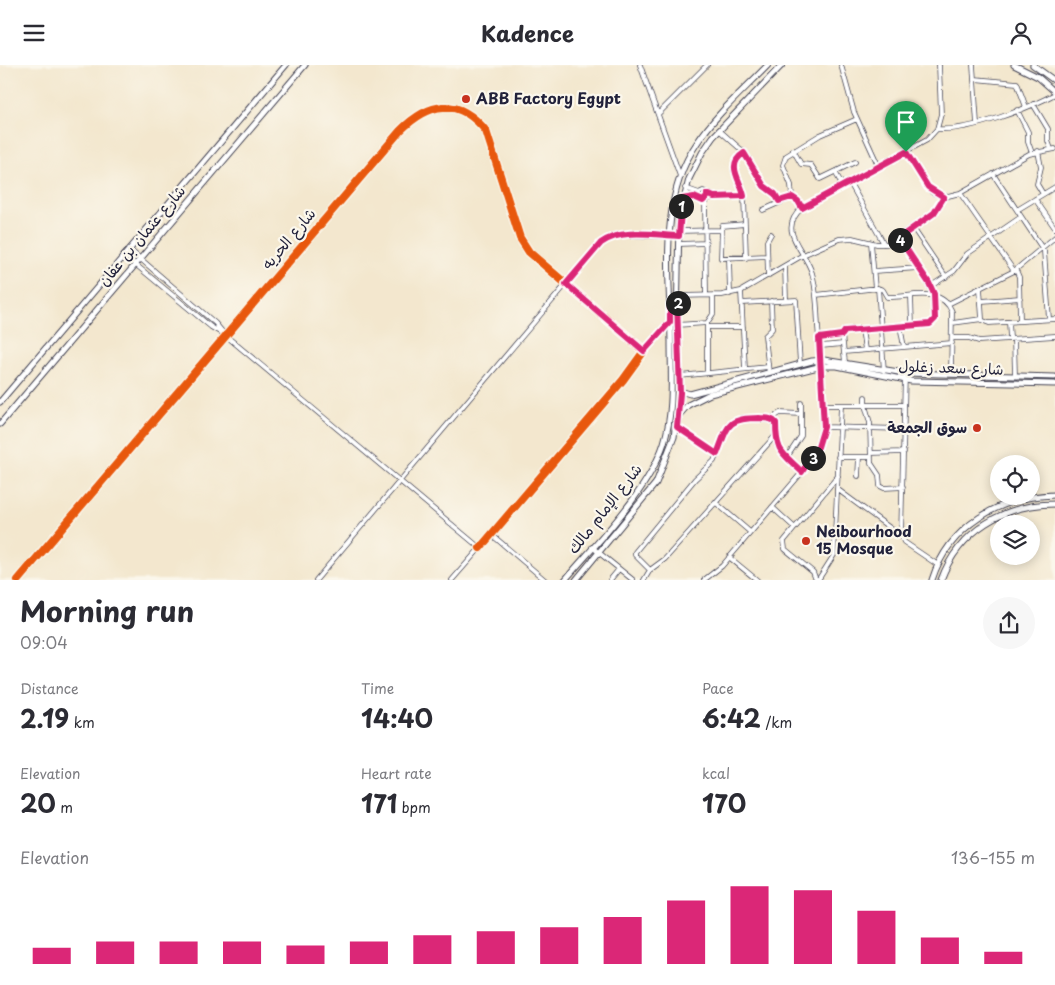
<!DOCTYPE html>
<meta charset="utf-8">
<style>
:root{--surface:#fff;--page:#f7f7f7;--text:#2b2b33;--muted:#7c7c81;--accent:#db2777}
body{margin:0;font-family:"Playpen Sans","Playpen Sans Arabic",sans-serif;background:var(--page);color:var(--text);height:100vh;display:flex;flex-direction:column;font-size:19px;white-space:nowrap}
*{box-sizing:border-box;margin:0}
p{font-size:16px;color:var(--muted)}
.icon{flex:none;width:28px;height:28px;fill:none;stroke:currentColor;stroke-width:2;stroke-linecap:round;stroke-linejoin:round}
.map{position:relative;height:515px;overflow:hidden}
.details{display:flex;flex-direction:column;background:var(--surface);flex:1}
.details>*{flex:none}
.fabs{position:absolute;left:990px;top:390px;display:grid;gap:10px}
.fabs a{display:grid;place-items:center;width:50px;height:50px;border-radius:50%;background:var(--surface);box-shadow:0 2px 12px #0003;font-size:25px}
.pin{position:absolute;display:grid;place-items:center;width:42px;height:42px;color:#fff;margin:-51px -21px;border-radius:50% 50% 50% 0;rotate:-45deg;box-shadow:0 0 5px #0007}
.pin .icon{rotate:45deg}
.km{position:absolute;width:25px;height:25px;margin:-12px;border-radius:50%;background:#222;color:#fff;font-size:14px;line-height:25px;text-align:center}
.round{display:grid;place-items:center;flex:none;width:52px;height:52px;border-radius:26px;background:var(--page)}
.head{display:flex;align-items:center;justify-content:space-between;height:85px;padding:0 20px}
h1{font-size:28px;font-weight:700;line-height:38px}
.stats{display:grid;grid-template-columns:repeat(3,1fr);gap:8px;height:85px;padding:5px 20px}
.stats div{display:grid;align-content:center}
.stats b{font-size:25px;font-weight:700}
.stats small{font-size:14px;font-weight:400}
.stats p{font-size:14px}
.chart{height:140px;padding:10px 20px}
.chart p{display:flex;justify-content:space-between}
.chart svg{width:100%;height:90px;margin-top:5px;stroke:var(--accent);stroke-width:6}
header{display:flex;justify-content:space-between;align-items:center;height:65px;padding:0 20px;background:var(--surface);font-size:22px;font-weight:700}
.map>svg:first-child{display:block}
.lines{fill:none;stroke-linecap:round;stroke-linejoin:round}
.street-casing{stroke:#414051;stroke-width:5.5}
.secondary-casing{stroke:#414051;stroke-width:7}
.street{stroke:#fff;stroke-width:4}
.secondary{stroke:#fff;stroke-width:5}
.cycleway-casing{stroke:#fbf7ec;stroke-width:11}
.cycleway{stroke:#e8590c;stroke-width:8}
.route-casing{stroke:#fff;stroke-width:10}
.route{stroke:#db2777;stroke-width:6}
.poi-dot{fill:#c8321e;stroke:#fbf7ec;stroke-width:2}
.labels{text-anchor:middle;stroke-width:4.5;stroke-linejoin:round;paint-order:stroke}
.poi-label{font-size:15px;font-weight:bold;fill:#22223b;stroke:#fbf7ec;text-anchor:start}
.street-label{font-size:15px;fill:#22223b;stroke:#fbf7ec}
</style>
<header><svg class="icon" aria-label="menu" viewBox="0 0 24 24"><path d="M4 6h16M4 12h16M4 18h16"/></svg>Kadence<svg class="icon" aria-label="person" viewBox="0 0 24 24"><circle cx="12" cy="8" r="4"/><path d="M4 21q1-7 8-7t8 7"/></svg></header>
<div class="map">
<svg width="1055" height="515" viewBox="0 0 1055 515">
<rect width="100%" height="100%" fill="#fbf7ec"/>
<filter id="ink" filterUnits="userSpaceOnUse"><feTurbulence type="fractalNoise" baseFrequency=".02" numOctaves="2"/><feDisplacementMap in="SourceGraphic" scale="10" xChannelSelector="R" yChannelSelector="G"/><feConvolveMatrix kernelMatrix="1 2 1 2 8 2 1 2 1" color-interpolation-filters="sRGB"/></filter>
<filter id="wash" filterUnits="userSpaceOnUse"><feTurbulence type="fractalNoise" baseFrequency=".0096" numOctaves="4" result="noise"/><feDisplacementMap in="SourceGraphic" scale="20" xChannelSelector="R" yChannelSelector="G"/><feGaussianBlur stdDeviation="1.12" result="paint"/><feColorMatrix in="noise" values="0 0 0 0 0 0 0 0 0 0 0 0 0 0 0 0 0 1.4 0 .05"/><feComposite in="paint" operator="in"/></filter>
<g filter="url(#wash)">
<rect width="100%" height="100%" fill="#f3e7ce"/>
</g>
<g filter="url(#ink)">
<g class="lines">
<defs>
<path id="street" d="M 640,0 L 680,111
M 841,0 L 854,47 L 879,102
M 973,0 L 977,59
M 975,14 L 1017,18 L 1026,42
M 1033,39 L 1048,64 L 1048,76 L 1051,84
M 1017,45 L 1028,67 L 1028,77 L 1032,88
M 658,49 L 707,0
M 937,64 C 968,67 1027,44 1055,29
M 719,65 L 745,88 L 764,121 L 775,129 L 779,136
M 793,85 L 801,99 L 811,100 L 820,114 L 855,97
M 1038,86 L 1041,102 L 1037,119 L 1043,129
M 906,87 L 932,127 L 944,132 L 960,128 L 1029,89 L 1055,84
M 745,88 L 737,94 L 734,105 L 744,131 L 746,193
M 835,107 L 843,121
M 993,109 L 1044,186 L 1049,254
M 850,118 L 884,179
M 685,123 L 699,128
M 960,128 L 1014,206
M 707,129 L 705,135 L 699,133 L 699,128 L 703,126 L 714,132
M 792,132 L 791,120 L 783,100 L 786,91 L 820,70 L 857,54
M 684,133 L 699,133
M 706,134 L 714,132 L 744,131
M 1035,134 L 1055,163
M 705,135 L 706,230
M 763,145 L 792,132 L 798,136 L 802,143
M 1017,145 L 1055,122
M 745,159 L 722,161 L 721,193 L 767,191
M 913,163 L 946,212
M 679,166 L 721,165
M 871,178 L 875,224
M 679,179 L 706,178
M 129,184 L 215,258 L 225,270
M 124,190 L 211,262 L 225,270 L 480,483 L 452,515
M 729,193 L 730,229
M 785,201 L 786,235
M 1016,205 L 1019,212 L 1020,255
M 874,206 L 919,203
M 768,211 L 767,176 L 771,169
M 931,221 L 954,206 L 967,189 L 1021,152
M 878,223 L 884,306
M 741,226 L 745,304
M 816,230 L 878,223 L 883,225 L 887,232 C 909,233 942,220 952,247 L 951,309
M 679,231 L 722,230 L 741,226 L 803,190 L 839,174 L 852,173 L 877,179 L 887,179 L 934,148 L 944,132
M 911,231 L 912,260
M 982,236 L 1020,233
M 742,238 L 796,235 L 800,299
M 948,239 L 1014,206 L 1055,172
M 981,255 L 989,258 L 1055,254
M 1009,257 L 1010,274
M 952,258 L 982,254 L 980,223
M 677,260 L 707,258
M 900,261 L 904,282
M 707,262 L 743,262
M 862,264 L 865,285
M 842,270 L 845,297
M 819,273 L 842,270 L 845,265 L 930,259 L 934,256 C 938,222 917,199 899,173
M 952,273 L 969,273 L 979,276 L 1055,271
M 1014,274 L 1015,311
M 821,281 L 843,279
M 644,286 L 670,258
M 844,287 L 952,278
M 707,308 L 707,258 L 713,249 L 713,230
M 769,308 L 765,271 L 772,264 L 771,236
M 905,308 L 901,471 L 904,477 L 938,500
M 680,311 L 768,302
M 865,332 L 865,340 L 870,358 L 871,398 L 879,410 L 880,421 L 884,423 L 903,422
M 823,340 L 904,340
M 771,354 L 780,348 L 801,349
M 677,362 L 717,389
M 823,362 L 904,364
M 871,388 L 904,387
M 787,392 L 801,371 L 801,338
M 838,392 L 871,392
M 858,411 L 859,392
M 837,424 L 901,471
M 715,437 L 750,467
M 772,442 L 795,463
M 492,470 L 545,515
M 592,482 L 633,515
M 729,492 L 757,515
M 650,505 L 635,490 L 635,487 L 695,414 L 714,396 L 729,360 L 742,353 L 774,355 L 777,380 L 781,387 L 802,407
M 18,515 L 400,66 C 429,37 458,31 486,66 L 520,173 L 529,187 L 644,286 L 623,315 L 480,483
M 316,515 L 601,178 L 616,170 L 679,171
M 610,515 L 619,504
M 644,515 L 650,505 L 665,494 L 776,370
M 704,515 L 722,501 L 809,399 L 818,382 L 823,362 C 823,328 821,295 818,262 C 817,244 817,225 812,208 C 805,184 776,166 802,143 L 927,75 L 937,64 L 941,49 L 939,0
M 816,515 L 813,507 L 785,484 L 784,476 L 838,411
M 818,515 L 834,490 L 841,340"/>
<path id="secondary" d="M 1014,0 L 1038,12 L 1055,27
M 1033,0 L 1055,16
M 680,326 L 690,329 L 812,296 L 824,295 L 905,308 L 1055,312
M 0,337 L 286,0
M 679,350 L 688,340 L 710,329 L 822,301 L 837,301 L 911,316 L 1055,319
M 0,359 L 305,0
M 565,515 C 598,476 648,427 664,378 C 674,346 671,310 671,277 C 670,211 658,135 697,78 C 716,49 744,25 768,0
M 576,515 L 656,418 L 674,372 L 680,328 L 677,260 L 679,155 L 689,114 L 702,88 L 713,72 L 782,0
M 932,515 C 949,461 1000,431 1055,430
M 941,515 C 959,466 1004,439 1055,439"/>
</defs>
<!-- street casing -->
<use href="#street" class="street-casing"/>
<!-- secondary casing -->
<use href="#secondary" class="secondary-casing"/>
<!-- street -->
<use href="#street" class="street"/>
<!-- secondary -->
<use href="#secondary" class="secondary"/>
<defs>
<path id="cycleway" d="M 18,515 L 400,66 C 429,37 458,31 486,66 L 520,173 L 529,187 L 644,286 L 623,315 L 480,483"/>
</defs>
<!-- cycleway casing -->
<use href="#cycleway" class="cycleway-casing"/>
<!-- cycleway -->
<use href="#cycleway" class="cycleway"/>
</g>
</g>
<g class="lines" filter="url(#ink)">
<defs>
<path id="route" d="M 906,87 L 928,122 L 944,132 L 934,148 L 899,173 L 929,218 L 934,229 L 935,254 L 930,259 L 845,266 L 842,270 L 819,273 L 824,362 L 818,382 L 802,407 C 782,387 776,388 776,358 C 772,352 765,354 759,353 C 726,353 728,361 717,389 L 677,362 L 680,328 L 677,237 L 673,236 L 670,239 L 670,257 L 644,286 L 566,219 L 601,178 C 622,163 654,170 679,171 L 682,134 L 694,132 L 703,136 L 707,132 L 707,129 L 714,132 L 744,131 C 741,115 725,100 744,88 L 764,121 L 775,129 L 779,136 L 792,132 L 798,136 L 802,143 Z"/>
</defs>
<!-- route casing -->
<use href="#route" class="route-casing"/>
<!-- route -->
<use href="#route" class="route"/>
</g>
<!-- markers -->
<g class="poi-dot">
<circle cx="466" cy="34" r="5"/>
<circle cx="977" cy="363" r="5"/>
<circle cx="806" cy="476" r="5"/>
</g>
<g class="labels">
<!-- poi labels -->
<g class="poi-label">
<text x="476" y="39">ABB Factory Egypt</text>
<text x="967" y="368" text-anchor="end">سوق الجمعة</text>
<text x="816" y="472">Neibourhood<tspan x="816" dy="17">15 Mosque</tspan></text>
</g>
<!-- street labels -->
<g class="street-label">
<text transform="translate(142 171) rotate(-50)" y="5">شارع عثمان بن عفان</text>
<text transform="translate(289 174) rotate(-50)" y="5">شارع الحريه</text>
<text transform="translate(951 303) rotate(2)" y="5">شارع سعد زغلول</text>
<text transform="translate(605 444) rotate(-52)" y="5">شارع الإمام مالك</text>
</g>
</g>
</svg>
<div class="fabs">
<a><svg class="icon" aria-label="locate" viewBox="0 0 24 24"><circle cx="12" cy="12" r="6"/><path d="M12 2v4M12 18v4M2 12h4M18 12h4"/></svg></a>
<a><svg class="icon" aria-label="layers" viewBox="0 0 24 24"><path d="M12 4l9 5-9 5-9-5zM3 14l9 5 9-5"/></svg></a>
</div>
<div class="pin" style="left:906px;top:87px;background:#1e9e55"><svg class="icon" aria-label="arrive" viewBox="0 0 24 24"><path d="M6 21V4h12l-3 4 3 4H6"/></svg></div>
<b class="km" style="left:681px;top:141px">1</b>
<b class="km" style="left:678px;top:238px">2</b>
<b class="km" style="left:813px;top:393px">3</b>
<b class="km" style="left:900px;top:175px">4</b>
</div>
<section class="details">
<div class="head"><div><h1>Morning run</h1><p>09:04</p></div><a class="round"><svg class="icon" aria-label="share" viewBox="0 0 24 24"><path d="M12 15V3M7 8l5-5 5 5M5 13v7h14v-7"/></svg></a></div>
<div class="stats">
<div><p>Distance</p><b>2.19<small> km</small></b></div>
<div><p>Time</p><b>14:40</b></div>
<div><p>Pace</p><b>6:42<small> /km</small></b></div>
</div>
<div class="stats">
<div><p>Elevation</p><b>20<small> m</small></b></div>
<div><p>Heart rate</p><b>171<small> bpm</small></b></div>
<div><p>kcal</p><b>170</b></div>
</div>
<div class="chart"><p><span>Elevation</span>136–155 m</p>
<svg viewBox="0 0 160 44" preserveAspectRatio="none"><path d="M5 44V36M15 44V33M25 44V33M35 44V33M45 44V35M55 44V33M65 44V30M75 44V28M85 44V26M95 44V21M105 44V13M115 44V6M125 44V8M135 44V18M145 44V31M155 44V38"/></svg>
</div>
</section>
